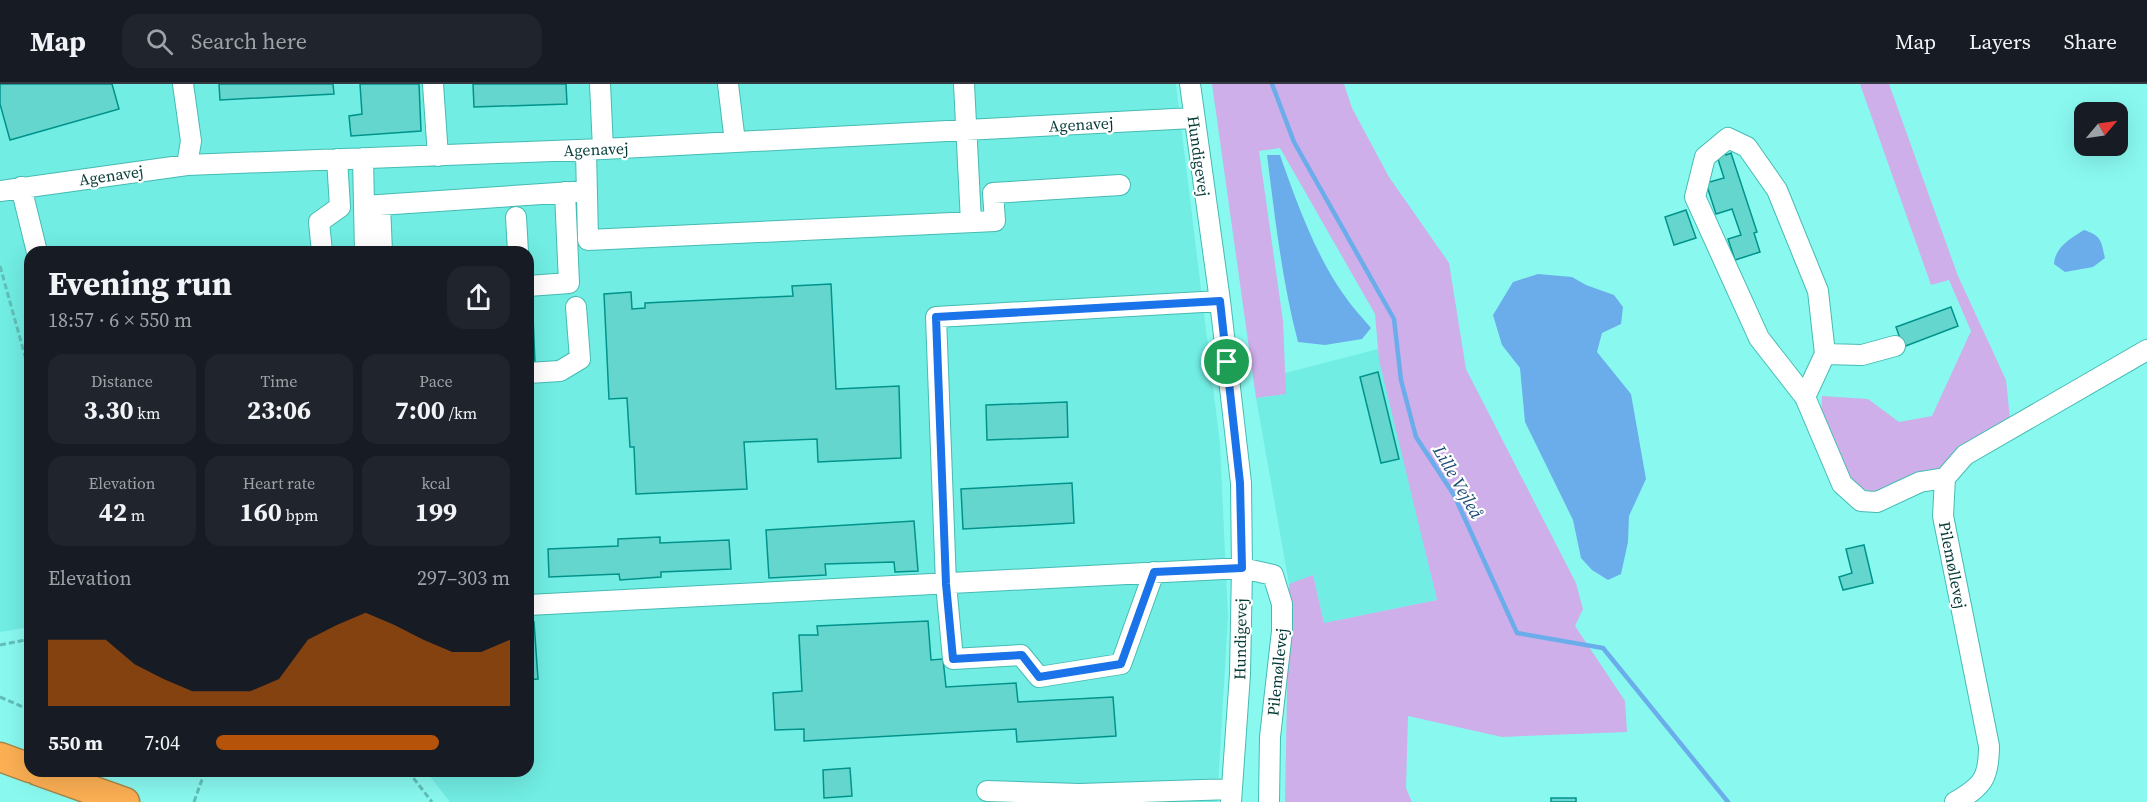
<!DOCTYPE html>
<meta charset="utf-8">
<style>
:root{--surface:#171b24;--page:#20242c;--text:#f1f3f6;--muted:#9ea1a6;--line:#363941;--accent:#b45309}
body{margin:0;font-family:"Source Serif 4",serif;background:var(--page);color:var(--text);height:100vh;display:flex;flex-direction:column;font-size:22px;white-space:nowrap}
*{box-sizing:border-box;margin:0}
p{font-size:20px;color:var(--muted)}
.icon{flex:none;width:33px;height:33px;fill:none;stroke:currentColor;stroke-width:2;stroke-linecap:round;stroke-linejoin:round}
.map{position:relative;flex:1;overflow:hidden}
.details{position:absolute;left:24px;top:162px;width:510px;height:531px;display:flex;flex-direction:column;background:var(--surface);border-radius:18px;box-shadow:0 6px 24px #0002}
.details>*{flex:none}
.needle{width:39px;rotate:61deg}
.fabs{position:absolute;left:2074px;top:18px;display:grid;gap:12px}
.fabs a{display:grid;place-items:center;width:54px;height:54px;border-radius:12px;background:var(--surface);box-shadow:0 6px 24px #0002;font-size:30px}
.pin{position:absolute;display:grid;place-items:center;width:51px;height:51px;color:#fff;margin:-26px;border:3px solid #fff;border-radius:50%;box-shadow:0 2px 6px #0007}
.round{display:grid;place-items:center;flex:none;width:63px;height:63px;border-radius:18px;background:var(--page)}
.summary{display:flex;align-items:center;justify-content:space-between;height:102px;padding:0 24px}
h1{font-size:33px;font-weight:700;line-height:45px}
.metrics{display:grid;grid-template-columns:repeat(3,1fr);gap:9px;height:102px;padding:6px 24px}
.metrics div{display:grid;align-content:center;border-radius:15px;background:var(--page);text-align:center}
.metrics b{font-size:26px;font-weight:700}
.metrics small{font-size:16px;font-weight:400}
.metrics p{font-size:16px}
.chart{height:168px;padding:12px 24px}
.chart p{display:flex;justify-content:space-between}
.chart svg{width:100%;height:108px;margin-top:6px;fill:var(--accent);opacity:.7}
ul{padding:0 24px;list-style:none;font-size:20px}
li{display:grid;grid-template-columns:96px 72px 1fr;align-items:center;height:45px}
li i{height:15px;border-radius:8px;background:var(--accent)}
header{display:flex;align-items:center;gap:36px;box-sizing:border-box;height:84px;padding:0 30px;background:var(--surface);border-bottom:2px solid var(--line)}
header strong{font-size:28px}
nav{display:flex;gap:33px;margin-inline-start:auto;font-size:21px}
.search{width:420px;height:54px;background:var(--page);display:flex;align-items:center;gap:15px;box-sizing:border-box;padding:0 21px;border-radius:18px;color:var(--muted);font-size:22px}
.map>svg:first-child{display:block}
.built{fill:#71ede3}
.green{fill:#ceafe9}
.water{fill:#6badeb}
.lines{fill:none;stroke-linecap:round;stroke-linejoin:round}
.stream{stroke:#6badeb;stroke-width:4.5}
.building{fill:#65d6cd;stroke:#00938c;stroke-width:1.5}
.minor-casing{stroke:#46bbb3;stroke-width:22}
.highway-casing{stroke:#a68649;stroke-width:31}
.path{stroke:#61bfb8;stroke-width:3;stroke-dasharray:6 3;stroke-linecap:butt}
.minor{stroke:#fff;stroke-width:20}
.highway{stroke:#fcaf53;stroke-width:28}
.route-casing{stroke:#fff;stroke-width:12}
.route{stroke:#1a73e8;stroke-width:8}
.labels{text-anchor:middle;stroke-width:4.5;stroke-linejoin:round;paint-order:stroke}
.street-label{font-size:16px;fill:#053b37;stroke:#fff}
.water-label{font-size:18px;font-style:italic;fill:#1e4d76;stroke:#fff}
</style>
<header>
<strong>Map</strong>
<div class="search"><svg class="icon" aria-label="search" viewBox="0 0 24 24"><circle cx="10" cy="10" r="6"/><path d="M15 15l6 6"/></svg>Search here</div>
<nav><a>Map</a><a>Layers</a><a>Share</a></nav>
</header>
<div class="map">
<svg width="2147" height="718" viewBox="0 0 2147 718">
<rect width="100%" height="100%" fill="#89f9f0"/>
<!-- built -->
<path class="built" d="M 0,0 L 1176,0 L 1220,360 L 1228,533 L 1217,718 L 450,718 L 426,687 L 528,687 L 528,168 L 30,168 L 30,543 L 0,548 Z
M 1378,265 L 1437,516 L 1324,539 L 1313,492 L 1289,500 L 1256,314 L 1285,310 L 1285,289 Z"/>
<!-- green -->
<path class="green" d="M 1212,0 L 1344,0 L 1352,24 L 1389,93 L 1449,179 L 1466,285 L 1576,499 L 1583,525 L 1575,542 L 1625,617 L 1627,648 L 1502,653 L 1408,632 L 1406,704 L 1412,718 L 1285,718 L 1289,500 L 1313,491 L 1324,539 L 1437,516 L 1379,276 L 1375,230 L 1280,64 L 1259,67 L 1283,237 L 1286,310 L 1256,314 Z
M 1860,0 L 1889,0 L 1958,192 L 2006,296 L 2010,335 L 1932,389 L 1874,408 L 1852,402 L 1821,334 L 1822,312 L 1868,315 L 1899,338 L 1932,332 L 1971,247 L 1949,196 L 1931,201 Z"/>
<!-- water -->
<path class="water" d="M 1267,71 L 1280,71 C 1296,117 1316,172 1344,211 C 1352,223 1362,233 1371,244 L 1362,255 L 1325,261 L 1298,258 C 1282,197 1275,134 1267,71 Z
M 2084,146 C 2102,152 2101,157 2105,174 L 2093,183 L 2065,188 L 2054,180 C 2055,163 2071,154 2084,146 Z
M 1538,190 L 1572,193 L 1586,201 L 1614,211 L 1623,223 L 1621,240 L 1602,249 L 1597,268 L 1631,310 L 1646,395 L 1629,432 L 1628,458 L 1621,490 L 1608,496 L 1592,486 L 1581,474 L 1573,436 L 1525,338 L 1520,284 L 1502,261 L 1493,231 L 1513,198 Z"/>
<g class="lines">
<!-- stream -->
<path class="stream" d="M 1272,0 L 1294,58 L 1394,235 L 1401,296 L 1416,353 L 1454,411 L 1517,549 L 1603,564 L 1728,718"/>
</g>
<!-- building -->
<path class="building" d="M 0,0 L 112,0 L 119,25 L 10,56 L 0,20 Z
M 219,0 L 333,0 L 334,10 L 220,16 Z
M 360,0 L 419,0 L 421,47 L 351,52 L 349,32 L 362,30 Z
M 473,0 L 566,0 L 567,20 L 474,23 Z
M 1724,66 L 1726,71 L 1731,69 L 1757,148 L 1754,149 L 1760,168 L 1735,176 L 1728,155 L 1741,151 L 1732,125 L 1716,130 L 1706,99 L 1724,94 L 1716,69 Z
M 1686,126 L 1696,154 L 1674,161 L 1665,133 Z
M 462,166 L 462,168 L 422,168 Z
M 831,200 L 836,305 L 899,302 L 901,374 L 818,378 L 817,355 L 744,358 L 747,405 L 636,410 L 634,363 L 630,363 L 627,314 L 609,315 L 604,210 L 631,208 L 632,225 L 645,224 L 645,219 L 793,212 L 792,202 Z
M 1951,223 L 1958,242 L 1903,263 L 1896,243 Z
M 528,232 L 533,232 L 535,280 L 528,280 Z
M 1378,288 L 1399,375 L 1381,379 L 1360,293 Z
M 1067,318 L 1068,353 L 987,356 L 986,321 Z
M 1072,399 L 1074,439 L 963,445 L 961,405 Z
M 914,437 L 918,487 L 895,488 L 894,478 L 825,480 L 826,491 L 769,494 L 766,446 Z
M 660,453 L 660,459 L 729,456 L 731,485 L 661,488 L 661,493 L 620,496 L 619,490 L 549,493 L 548,465 L 618,462 L 618,455 Z
M 1864,461 L 1873,499 L 1843,506 L 1839,493 L 1852,489 L 1846,465 Z
M 928,537 L 931,576 L 943,575 L 946,603 L 1016,599 L 1018,618 L 1113,613 L 1116,652 L 1017,658 L 1016,645 L 804,657 L 804,645 L 775,646 L 773,609 L 802,607 L 799,551 L 818,551 L 817,542 Z
M 528,538 L 534,538 L 538,595 L 528,596 Z
M 850,684 L 852,712 L 824,714 L 823,686 Z
M 1551,714 L 1576,714 L 1576,718 L 1551,718 Z"/>
<g class="lines">
<defs>
<path id="minor" d="M 183,0 L 191,57 L 187,81
M 433,0 L 438,72
M 600,0 L 603,65
M 728,0 L 735,58
M 964,0 L 971,138
M 1190,0 L 1220,217 L 1241,399 L 1242,484 L 1240,590 L 1231,718
M 586,66 L 588,156 L 995,137 L 993,109 L 1120,101
M 363,74 L 365,168
M 21,103 L 37,168
M 0,107 L 187,81 L 603,65 L 1193,34
M 380,121 L 382,168
M 364,122 L 587,107
M 516,133 L 518,168
M 322,168 L 319,138 L 340,123 L 337,75
M 528,202 L 569,199 L 565,108
M 1825,270 L 1818,207 L 1777,106 L 1747,63 L 1728,54 L 1705,73 L 1695,113 L 1759,254 L 1805,313 L 1825,270 L 1862,271 L 1895,262
M 528,289 L 560,287 L 580,275 L 576,223
M 1805,313 L 1842,400 L 1861,417 L 1877,418 L 1920,398 L 1945,394
M 1154,488 L 1121,580 L 1039,593 L 1021,571 L 953,575 L 946,500 L 936,233 L 1220,217
M 528,521 L 1242,484 L 1273,491 L 1282,520 L 1282,547 L 1270,653 L 1269,718
M 987,707 L 1080,710 L 1232,705
M 1955,718 C 1983,702 1989,694 1989,662 L 1943,432 L 1945,394 L 1965,371 L 2147,266"/>
<path id="highway" d="M 0,673 L 30,684
M 38,687 L 125,718"/>
</defs>
<!-- minor casing -->
<use href="#minor" class="minor-casing"/>
<!-- highway casing -->
<use href="#highway" class="highway-casing"/>
<!-- path -->
<path class="path" d="M 0,182 L 30,290
M 0,561 L 30,555
M 0,613 L 30,626
M 180,687 L 187,689 L 187,687
M 408,687 L 432,718
M 194,718 L 205,687"/>
<!-- minor -->
<use href="#minor" class="minor"/>
<!-- highway -->
<use href="#highway" class="highway"/>
</g>
<g class="lines">
<defs>
<path id="route" d="M 1220,217 L 1240,399 L 1242,484 L 1154,488 L 1121,580 L 1039,593 L 1022,571 L 953,575 L 946,500 L 936,233 Z"/>
</defs>
<!-- route casing -->
<use href="#route" class="route-casing"/>
<!-- route -->
<use href="#route" class="route"/>
</g>
<g class="labels">
<!-- street labels -->
<g class="street-label">
<text transform="translate(1081 40) rotate(-3)" y="6">Agenavej</text>
<text transform="translate(596 65) rotate(-2)" y="6">Agenavej</text>
<text transform="translate(1199 72) rotate(82)" y="6">Hundigevej</text>
<text transform="translate(111 91) rotate(-8)" y="6">Agenavej</text>
<text transform="translate(1953 481) rotate(79)" y="6">Pilemøllevej</text>
<text transform="translate(1240 555) rotate(-89)" y="6">Hundigevej</text>
<text transform="translate(1277 588) rotate(-84)" y="6">Pilemøllevej</text>
</g>
<!-- water labels -->
<g class="water-label">
<text transform="translate(1458 398) rotate(60)" y="6">Lille Vejleå</text>
</g>
</g>
</svg>
<div class="fabs">
<a><svg class="needle" viewBox="-14 -14 28 28"><path d="M0-13l5 13h-10z" fill="#e53935"/><path d="M0 13l5-13h-10z" fill="#9ea1a6"/></svg></a>
</div>
<div class="pin" style="left:1227px;top:278px;background:#1e9e55"><svg class="icon" aria-label="arrive" viewBox="0 0 24 24"><path d="M6 21V4h12l-3 4 3 4H6"/></svg></div>
<section class="details">
<div class="summary"><div><h1>Evening run</h1><p>18:57 · 6 × 550 m</p></div><a class="round"><svg class="icon" aria-label="share" viewBox="0 0 24 24"><path d="M12 15V3M7 8l5-5 5 5M5 13v7h14v-7"/></svg></a></div>
<div class="metrics">
<div><p>Distance</p><b>3.30<small> km</small></b></div>
<div><p>Time</p><b>23:06</b></div>
<div><p>Pace</p><b>7:00<small> /km</small></b></div>
</div>
<div class="metrics">
<div><p>Elevation</p><b>42<small> m</small></b></div>
<div><p>Heart rate</p><b>160<small> bpm</small></b></div>
<div><p>kcal</p><b>199</b></div>
</div>
<div class="chart"><p><span>Elevation</span>297–303 m</p>
<svg viewBox="0 0 160 44" preserveAspectRatio="none"><path d="M0 44V17L10 17L20 17L30 27L40 33L50 38L60 38L70 38L80 33L90 17L100 11L110 6L120 11L130 17L140 22L150 22L160 17V44z"/></svg>
</div>
<ul>
<li><b>550 m</b>7:04<i style="width:76%"></i></li>
</ul>
</section>
</div>
